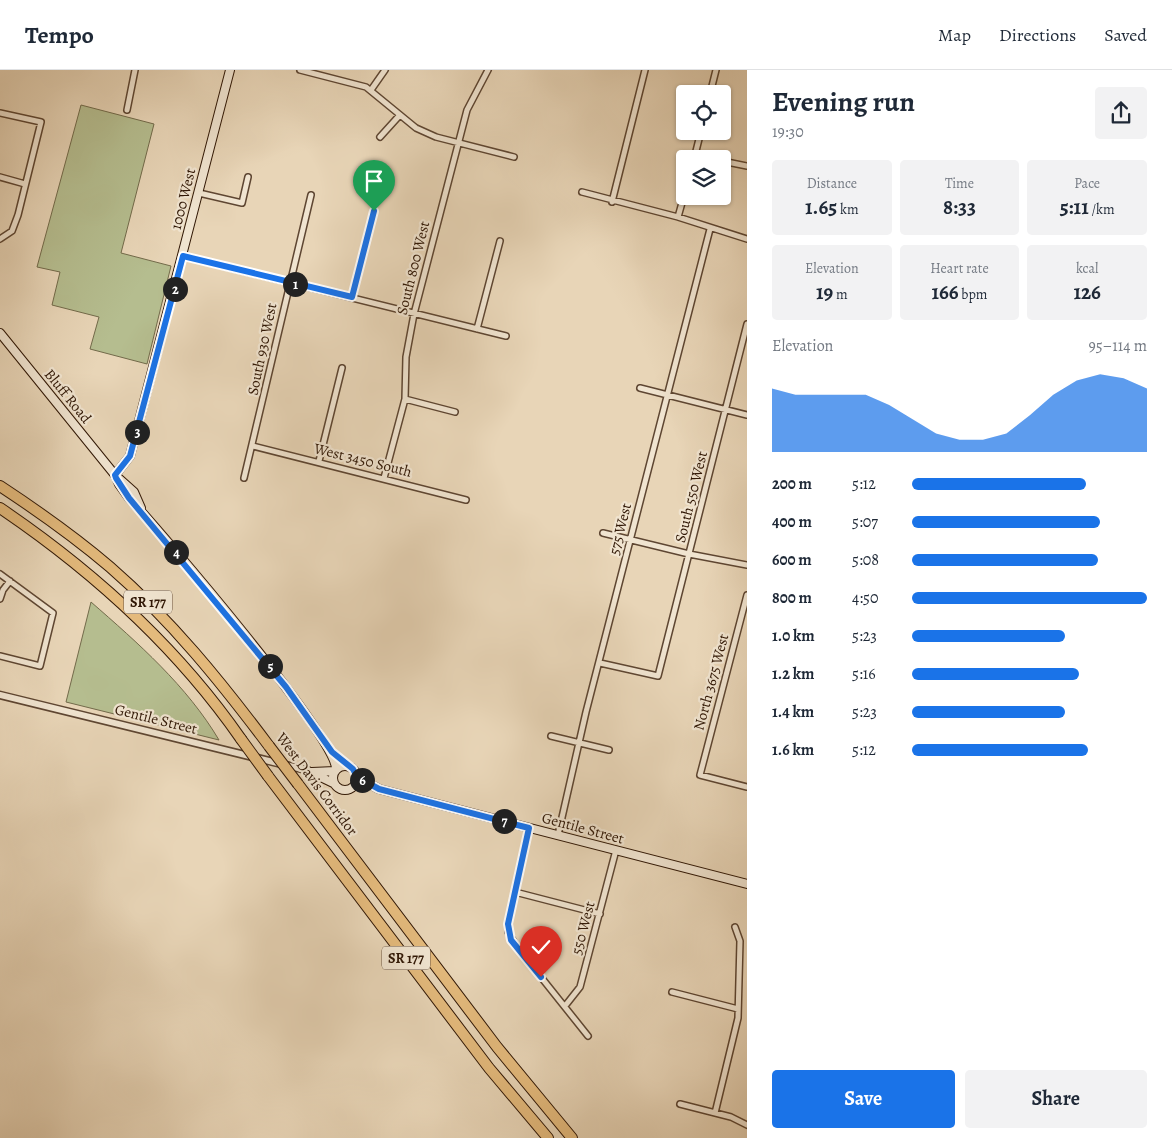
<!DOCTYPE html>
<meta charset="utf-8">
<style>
:root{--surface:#fff;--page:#f2f2f3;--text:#1f2937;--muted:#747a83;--line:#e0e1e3;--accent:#1a73e8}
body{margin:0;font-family:Alegreya,serif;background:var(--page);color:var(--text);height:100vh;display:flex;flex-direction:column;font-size:19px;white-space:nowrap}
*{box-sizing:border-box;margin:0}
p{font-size:16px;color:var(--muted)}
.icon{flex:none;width:28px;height:28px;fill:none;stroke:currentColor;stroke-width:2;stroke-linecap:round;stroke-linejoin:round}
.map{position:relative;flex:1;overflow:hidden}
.panel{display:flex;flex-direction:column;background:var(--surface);width:425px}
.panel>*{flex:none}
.controls{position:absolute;left:676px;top:15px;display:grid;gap:10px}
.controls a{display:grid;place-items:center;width:55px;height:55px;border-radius:5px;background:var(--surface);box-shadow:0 1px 4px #0004;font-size:25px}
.pin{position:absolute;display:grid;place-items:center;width:42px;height:42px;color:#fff;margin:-51px -21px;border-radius:50% 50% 50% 0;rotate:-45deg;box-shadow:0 0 5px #0007}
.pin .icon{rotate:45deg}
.km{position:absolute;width:25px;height:25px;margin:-12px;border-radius:50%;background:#222;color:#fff;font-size:14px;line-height:25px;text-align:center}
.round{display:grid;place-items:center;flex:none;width:52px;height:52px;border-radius:5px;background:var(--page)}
.summary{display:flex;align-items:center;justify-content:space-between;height:85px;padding:0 25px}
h1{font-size:28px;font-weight:700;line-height:38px}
.metrics{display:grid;grid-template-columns:repeat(3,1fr);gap:8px;height:85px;padding:5px 25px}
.metrics div{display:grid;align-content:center;border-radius:5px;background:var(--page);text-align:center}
.metrics b{font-size:21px;font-weight:700}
.metrics small{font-size:14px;font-weight:400}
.metrics p{font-size:14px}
.chart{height:140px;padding:10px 25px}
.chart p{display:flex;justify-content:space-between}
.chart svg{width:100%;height:90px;margin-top:5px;fill:var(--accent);opacity:.7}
.cta{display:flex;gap:10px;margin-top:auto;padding:10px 25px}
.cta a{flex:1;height:58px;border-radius:5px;background:var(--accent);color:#fff;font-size:20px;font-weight:700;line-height:58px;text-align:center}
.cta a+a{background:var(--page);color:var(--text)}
ul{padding:0 25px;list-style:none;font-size:16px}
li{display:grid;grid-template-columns:80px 60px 1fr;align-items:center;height:38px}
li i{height:12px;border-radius:6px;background:var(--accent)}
header{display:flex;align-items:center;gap:30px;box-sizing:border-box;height:70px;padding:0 25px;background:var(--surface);border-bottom:1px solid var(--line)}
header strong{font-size:24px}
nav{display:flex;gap:28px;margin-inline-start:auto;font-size:18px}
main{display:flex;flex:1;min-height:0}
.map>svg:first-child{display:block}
.green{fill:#b5bd8f;stroke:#726a4a}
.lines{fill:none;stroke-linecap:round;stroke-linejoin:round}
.minor-casing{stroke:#5e4632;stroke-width:8}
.tertiary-casing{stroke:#5e4632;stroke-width:9}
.secondary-casing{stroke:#301705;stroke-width:10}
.motorway-casing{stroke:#301705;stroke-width:12}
.minor{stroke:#f0e4d0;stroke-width:5}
.tertiary{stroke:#f0e4d0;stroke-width:6}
.secondary{stroke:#f0e4d0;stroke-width:8}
.motorway{stroke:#e4ba7c;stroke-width:10}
.motorway-bridge-casing{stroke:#301705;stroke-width:12;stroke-linecap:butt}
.motorway-bridge{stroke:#e4ba7c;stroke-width:10}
.route-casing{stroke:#fff;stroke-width:10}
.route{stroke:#1a73e8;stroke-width:6}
.labels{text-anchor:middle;stroke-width:4.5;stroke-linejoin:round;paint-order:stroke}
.shield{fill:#f0e4d0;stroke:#6a5442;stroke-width:1}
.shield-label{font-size:14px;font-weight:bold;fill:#301705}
.street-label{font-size:15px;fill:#301705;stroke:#f0e4d0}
</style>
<header>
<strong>Tempo</strong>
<nav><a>Map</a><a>Directions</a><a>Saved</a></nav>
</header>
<main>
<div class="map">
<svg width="747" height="1068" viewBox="0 0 747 1068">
<rect width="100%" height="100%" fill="#e8d5b7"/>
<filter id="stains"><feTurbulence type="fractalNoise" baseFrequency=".004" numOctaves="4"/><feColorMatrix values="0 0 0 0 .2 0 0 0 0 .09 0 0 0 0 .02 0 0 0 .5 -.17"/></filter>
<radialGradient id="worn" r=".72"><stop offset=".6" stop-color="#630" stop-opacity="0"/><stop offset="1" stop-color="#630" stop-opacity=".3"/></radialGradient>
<!-- green -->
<path class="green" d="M 81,35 L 154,54 L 121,183 L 171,196 L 147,294 L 90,279 L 99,247 L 52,235 L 60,202 L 37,197 Z
M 91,532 C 138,573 187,616 219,670 L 66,632 Z"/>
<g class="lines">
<defs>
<path id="minor" d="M 300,0 L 366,17 L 416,58 L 436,67 L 514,87
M 371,20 L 385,0
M 710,24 L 716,0
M 127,40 L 135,0
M 0,43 L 41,52 L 18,145 L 12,161 L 0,169
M 380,67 L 399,46
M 695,84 L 715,89
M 694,89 L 701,61
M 722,91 L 747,96
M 0,107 L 25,114
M 582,122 L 678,147 L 747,169
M 199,123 L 242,133 L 248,107
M 612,132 L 645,0
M 678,147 L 685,122
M 183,186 L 506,266
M 352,227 L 374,141
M 477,259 L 500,171
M 640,318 L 747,345
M 405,329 L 455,342
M 253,376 L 466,430
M 319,391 L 342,298
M 244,408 L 311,125
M 384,408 L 405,329 L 406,287 L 414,244 L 467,40 L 488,0
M 603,463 L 689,484 L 747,495
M 0,504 L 53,543 L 40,596 L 0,586
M 747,525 L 700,705 L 747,717
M 0,529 L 3,520 L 10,511
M 600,593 L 658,606 L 747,254
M 551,666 L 609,680
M 529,758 L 508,854 L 508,862 L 517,877 L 588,966
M 558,765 L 586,642 L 710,159
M 515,822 L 600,844
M 672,922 L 738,939
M 565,936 L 580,917 L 616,780
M 680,1034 L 731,1047 L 747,1055
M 715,1043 L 738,948 L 740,871 L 735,857"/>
<path id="tertiary" d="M 0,625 L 306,700"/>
<path id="secondary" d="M 0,263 L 115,405 L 134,422 L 141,438
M 115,405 L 130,386 L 230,0
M 115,405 L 119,414 L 129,428 C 160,461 339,670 336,700
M333 708a12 12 0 1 1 24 0a12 12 0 1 1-24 0Z
M 306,700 L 333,713
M 312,702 L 335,701
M 357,707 L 379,719 L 747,814"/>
<path id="motorway" d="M 0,416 C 38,441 76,468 110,497 C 171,550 221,612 269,676
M 0,438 C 93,501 177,577 241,669
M 268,706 L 489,998 L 548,1068
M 298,714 L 497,977 L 572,1068"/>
</defs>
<!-- minor casing -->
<use href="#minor" class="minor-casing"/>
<!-- tertiary casing -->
<use href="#tertiary" class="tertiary-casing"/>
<!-- secondary casing -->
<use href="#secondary" class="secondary-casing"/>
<!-- motorway casing -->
<use href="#motorway" class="motorway-casing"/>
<!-- minor -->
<use href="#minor" class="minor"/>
<!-- tertiary -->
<use href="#tertiary" class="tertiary"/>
<!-- secondary -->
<use href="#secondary" class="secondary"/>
<!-- motorway -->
<use href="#motorway" class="motorway"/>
<defs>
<path id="motorway-bridge" d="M 241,669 L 268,706
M 269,676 L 298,714"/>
</defs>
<!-- motorway-bridge casing -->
<use href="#motorway-bridge" class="motorway-bridge-casing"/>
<!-- motorway-bridge -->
<use href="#motorway-bridge" class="motorway-bridge"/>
</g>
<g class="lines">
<defs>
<path id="route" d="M 374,141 L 352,227 L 183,186 L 130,386 L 115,405 L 116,408 L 129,428 L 286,617 L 332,682 L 353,699 L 357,707 L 379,719 L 529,758 L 508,854 L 511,870 L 541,907"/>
</defs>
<!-- route casing -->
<use href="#route" class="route-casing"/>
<!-- route -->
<use href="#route" class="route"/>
</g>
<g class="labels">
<!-- shield labels -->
<g class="shield">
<rect x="124" y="520.5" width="48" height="23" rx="4"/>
<rect x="382" y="876.5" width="48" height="23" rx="4"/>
</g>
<g class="shield-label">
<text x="148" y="537">SR 177</text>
<text x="406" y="893">SR 177</text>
</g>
<!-- street labels -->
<g class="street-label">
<text transform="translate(183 129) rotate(-76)" y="5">1000 West</text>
<text transform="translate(413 198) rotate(-76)" y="5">South 800 West</text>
<text transform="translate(262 279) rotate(-78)" y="5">South 930 West</text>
<text transform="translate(68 326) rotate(51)" y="5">Bluff Road</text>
<text transform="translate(363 390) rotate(14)" y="5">West 3450 South</text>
<text transform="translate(691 427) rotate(-76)" y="5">South 550 West</text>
<text transform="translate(620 459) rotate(-76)" y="5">575 West</text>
<text transform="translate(711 612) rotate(-75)" y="5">North 3675 West</text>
<text transform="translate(156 649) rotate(14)" y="5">Gentile Street</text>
<text transform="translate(317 714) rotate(53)" y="5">West Davis Corridor</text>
<text transform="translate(583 758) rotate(15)" y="5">Gentile Street</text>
<text transform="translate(583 858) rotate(-75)" y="5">550 West</text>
</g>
</g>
<rect width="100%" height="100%" filter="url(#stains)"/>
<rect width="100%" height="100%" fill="url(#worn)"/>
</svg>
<div class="controls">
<a><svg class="icon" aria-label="locate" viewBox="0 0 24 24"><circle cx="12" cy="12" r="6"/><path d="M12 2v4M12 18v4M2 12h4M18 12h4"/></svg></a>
<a><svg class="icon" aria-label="layers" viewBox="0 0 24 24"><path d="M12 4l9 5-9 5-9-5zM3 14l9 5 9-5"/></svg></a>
</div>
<div class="pin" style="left:374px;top:141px;background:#1e9e55"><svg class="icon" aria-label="arrive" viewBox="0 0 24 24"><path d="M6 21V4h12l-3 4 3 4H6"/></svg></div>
<div class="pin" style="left:541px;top:907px;background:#d93025"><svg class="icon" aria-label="check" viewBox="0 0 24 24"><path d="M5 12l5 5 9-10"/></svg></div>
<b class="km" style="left:295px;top:214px">1</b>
<b class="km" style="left:175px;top:219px">2</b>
<b class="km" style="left:137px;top:362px">3</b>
<b class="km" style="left:176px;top:482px">4</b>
<b class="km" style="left:270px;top:596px">5</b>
<b class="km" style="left:362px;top:710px">6</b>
<b class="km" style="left:504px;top:751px">7</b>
</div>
<section class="panel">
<div class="summary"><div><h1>Evening run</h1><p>19:30</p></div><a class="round"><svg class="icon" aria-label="share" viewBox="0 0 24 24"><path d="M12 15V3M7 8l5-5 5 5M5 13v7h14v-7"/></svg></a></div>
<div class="metrics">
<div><p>Distance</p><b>1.65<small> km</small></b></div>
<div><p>Time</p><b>8:33</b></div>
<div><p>Pace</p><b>5:11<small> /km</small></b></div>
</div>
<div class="metrics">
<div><p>Elevation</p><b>19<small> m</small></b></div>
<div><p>Heart rate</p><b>166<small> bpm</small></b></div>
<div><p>kcal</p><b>126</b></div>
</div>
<div class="chart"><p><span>Elevation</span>95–114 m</p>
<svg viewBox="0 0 160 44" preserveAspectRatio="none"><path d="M0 44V13L10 16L20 16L30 16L40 16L50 21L60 28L70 35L80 38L90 38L100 35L110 26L120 16L130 9L140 6L150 8L160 13V44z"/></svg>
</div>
<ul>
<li><b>200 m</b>5:12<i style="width:74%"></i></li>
<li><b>400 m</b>5:07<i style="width:80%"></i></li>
<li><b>600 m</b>5:08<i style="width:79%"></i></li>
<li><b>800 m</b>4:50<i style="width:100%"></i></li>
<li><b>1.0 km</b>5:23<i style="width:65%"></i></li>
<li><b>1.2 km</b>5:16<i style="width:71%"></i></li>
<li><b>1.4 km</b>5:23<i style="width:65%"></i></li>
<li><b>1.6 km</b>5:12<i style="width:75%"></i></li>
</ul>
<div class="cta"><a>Save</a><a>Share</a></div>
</section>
</main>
